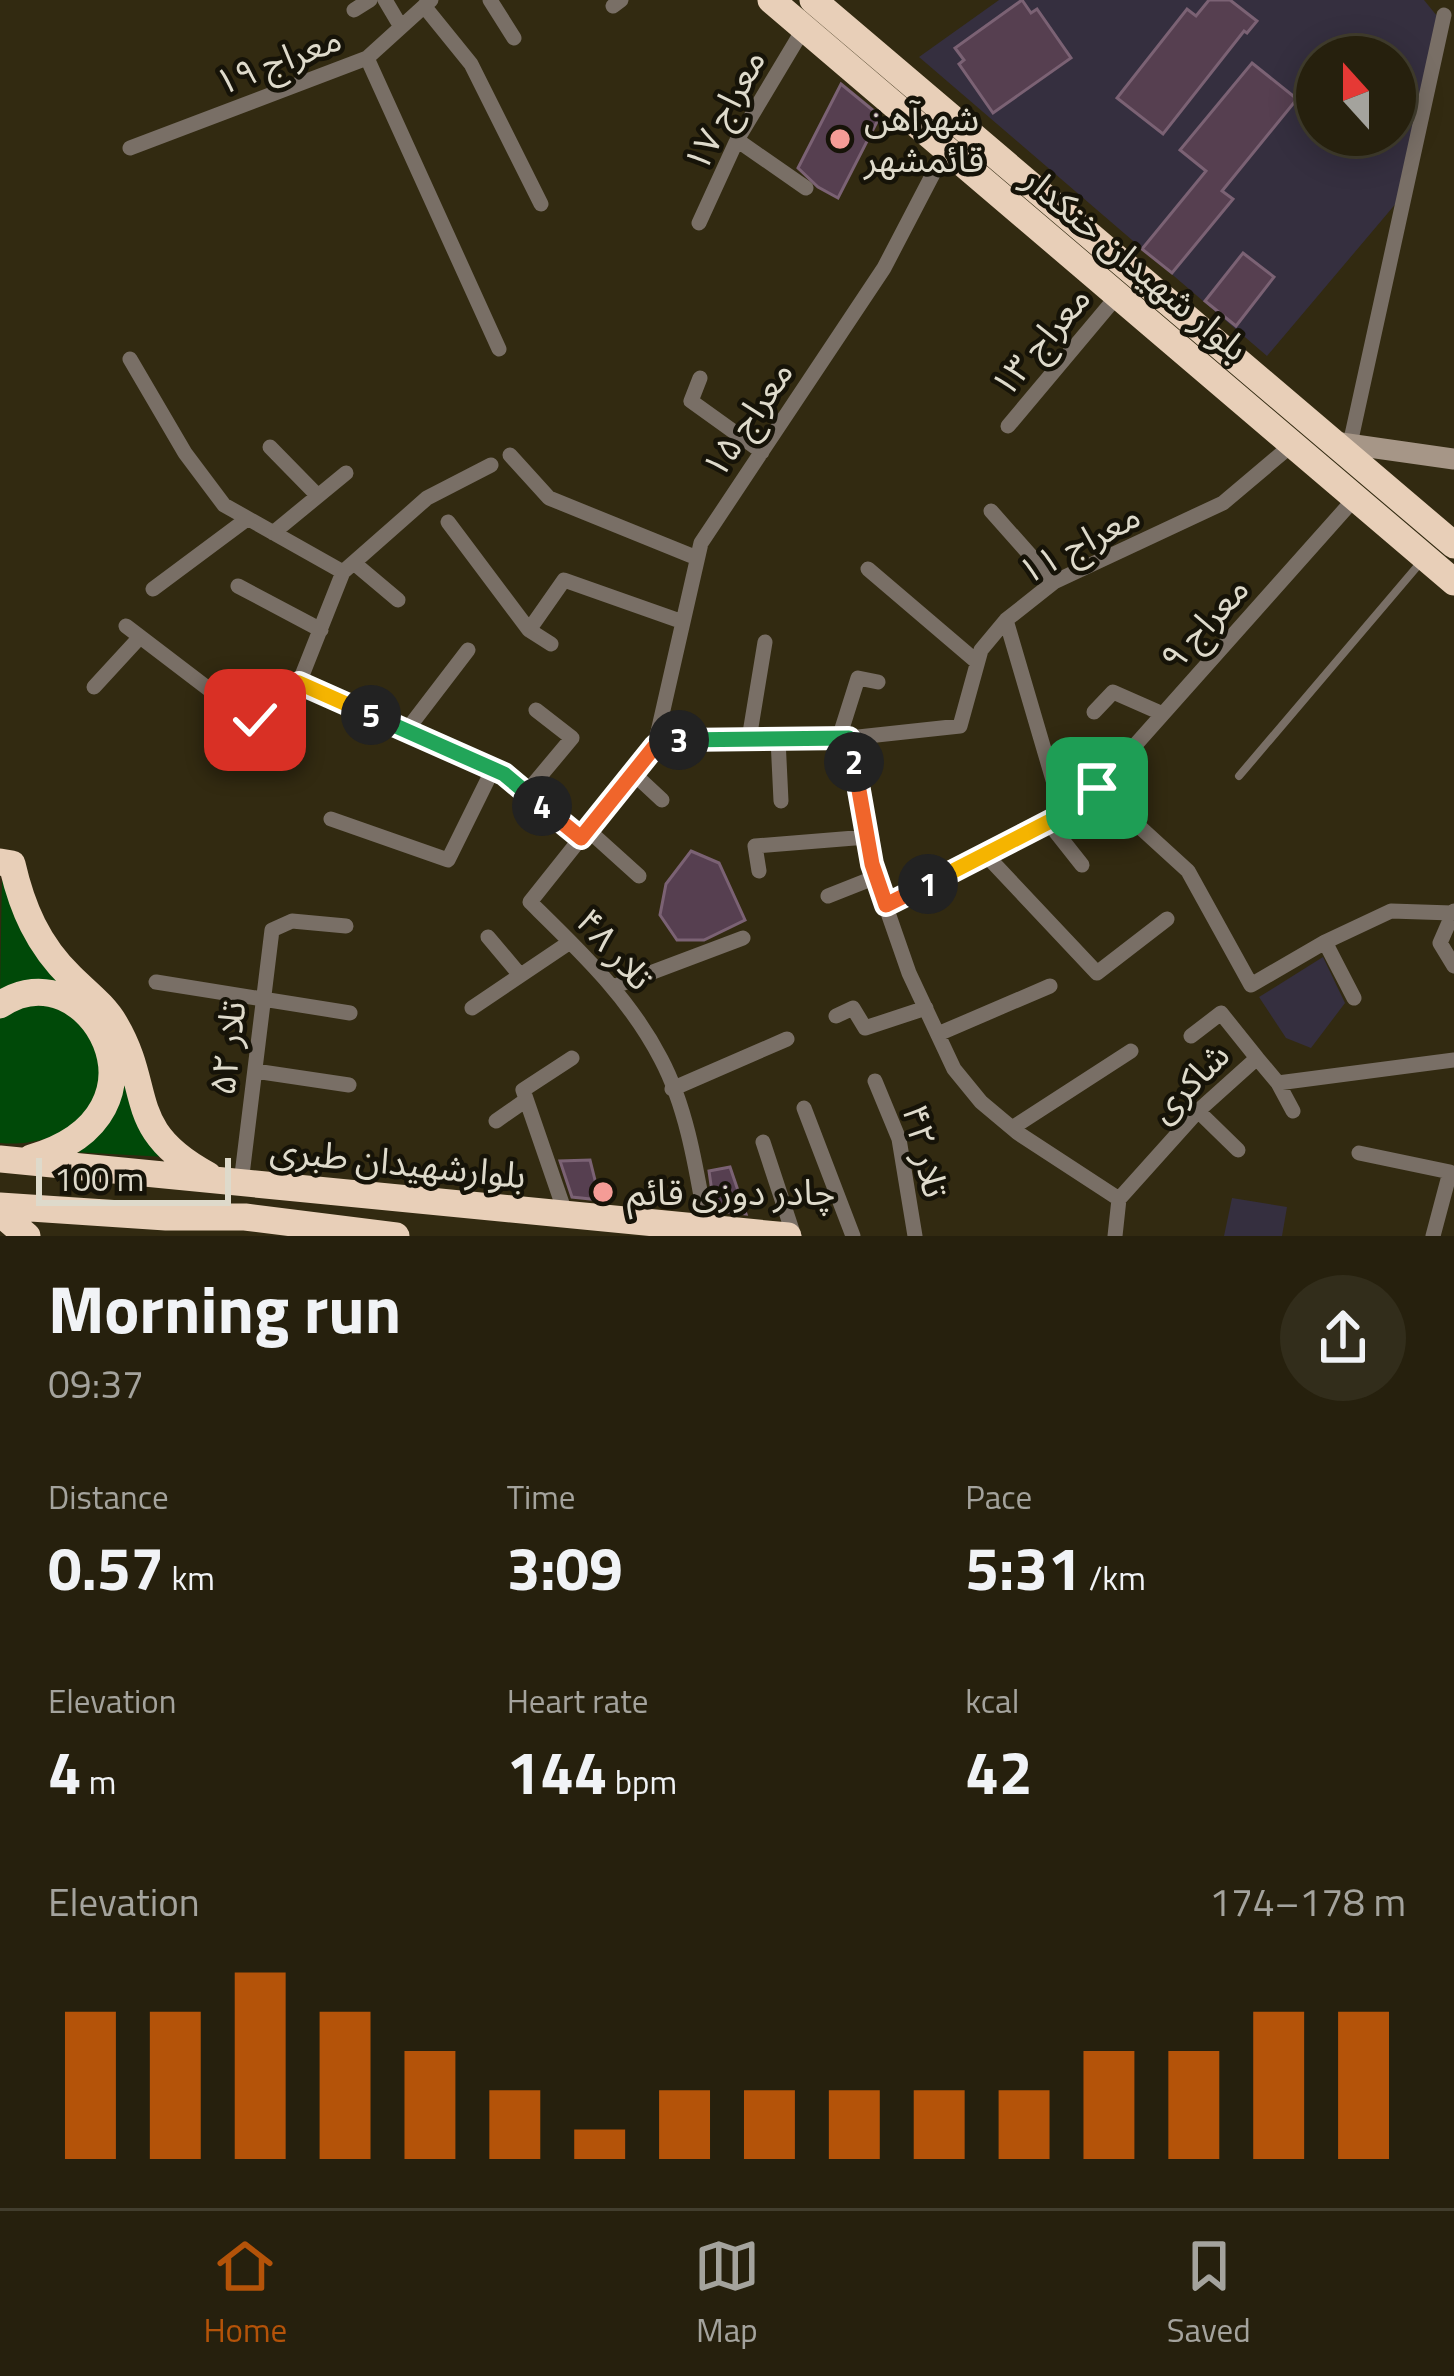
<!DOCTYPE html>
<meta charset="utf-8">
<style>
:root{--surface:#26200d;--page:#322d1b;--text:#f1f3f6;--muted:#a4a39d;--line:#423e2e;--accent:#b45309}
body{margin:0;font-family:"Titillium Web","Noto Sans Arabic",sans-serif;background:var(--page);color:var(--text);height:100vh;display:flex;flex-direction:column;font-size:45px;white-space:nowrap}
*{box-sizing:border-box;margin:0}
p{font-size:39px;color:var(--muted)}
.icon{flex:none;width:66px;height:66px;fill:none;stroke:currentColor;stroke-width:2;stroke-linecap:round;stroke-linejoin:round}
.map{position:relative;height:1236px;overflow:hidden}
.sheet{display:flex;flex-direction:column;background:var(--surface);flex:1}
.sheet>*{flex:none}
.needle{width:78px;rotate:339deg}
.controls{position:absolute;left:1296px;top:36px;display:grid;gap:24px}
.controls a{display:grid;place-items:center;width:120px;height:120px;border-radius:50%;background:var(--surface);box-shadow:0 6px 30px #0003,0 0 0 3px var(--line);font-size:60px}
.scale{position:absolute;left:36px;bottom:30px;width:195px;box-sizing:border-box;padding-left:12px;border:6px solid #dedacb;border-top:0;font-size:33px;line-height:42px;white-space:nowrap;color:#dedacb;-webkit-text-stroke:9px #161308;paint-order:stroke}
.pin{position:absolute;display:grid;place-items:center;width:102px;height:102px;color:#fff;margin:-51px;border-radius:24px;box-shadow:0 6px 18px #0006}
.km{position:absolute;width:60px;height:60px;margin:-30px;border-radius:50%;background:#222;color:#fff;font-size:33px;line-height:60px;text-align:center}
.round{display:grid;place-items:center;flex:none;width:126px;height:126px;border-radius:63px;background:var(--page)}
.head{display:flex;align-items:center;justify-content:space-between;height:204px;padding:0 48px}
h1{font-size:66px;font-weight:700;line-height:90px}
.stats{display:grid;grid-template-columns:repeat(3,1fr);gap:18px;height:204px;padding:12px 48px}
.stats div{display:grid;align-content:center}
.stats b{font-size:60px;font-weight:700}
.stats small{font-size:33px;font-weight:400}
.stats p{font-size:33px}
.chart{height:336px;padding:24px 48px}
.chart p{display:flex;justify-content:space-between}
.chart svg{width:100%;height:216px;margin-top:12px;stroke:var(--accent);stroke-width:6}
.menu{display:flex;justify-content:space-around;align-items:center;height:168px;border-top:3px solid var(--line);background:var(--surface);font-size:33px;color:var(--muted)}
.menu a{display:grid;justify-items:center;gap:6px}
.menu .active{color:var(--accent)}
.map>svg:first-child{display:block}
.education{fill:#352f3f;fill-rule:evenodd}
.green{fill:#004908}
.building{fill:#563f50;stroke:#7b6274;stroke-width:3}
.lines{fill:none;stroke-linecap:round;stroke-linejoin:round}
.lane{stroke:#796f66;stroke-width:8}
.street{stroke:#796f66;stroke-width:15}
.secondary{stroke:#a69687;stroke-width:21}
.highway{stroke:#e8cfb8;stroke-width:27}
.split-1-casing{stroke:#fff;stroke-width:24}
.split-2-casing{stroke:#fff;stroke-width:24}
.split-3-casing{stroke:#fff;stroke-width:24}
.split-4-casing{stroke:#fff;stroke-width:24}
.split-5-casing{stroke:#fff;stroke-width:24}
.split-6-casing{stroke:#fff;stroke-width:24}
.split-1{stroke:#f5b400;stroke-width:15}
.split-2{stroke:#f0652b;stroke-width:15}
.split-3{stroke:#22a559;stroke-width:15}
.split-4{stroke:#f0652b;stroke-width:15}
.split-5{stroke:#22a559;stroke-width:15}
.split-6{stroke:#f5b400;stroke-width:15}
.poi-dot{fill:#f59c96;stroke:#161308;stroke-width:4.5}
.labels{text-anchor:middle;stroke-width:9;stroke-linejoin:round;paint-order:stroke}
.street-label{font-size:36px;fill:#dedacb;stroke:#161308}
.poi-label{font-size:36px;fill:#dedacb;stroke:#161308;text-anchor:start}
</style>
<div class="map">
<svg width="1454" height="1236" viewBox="0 0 1454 1236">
<rect width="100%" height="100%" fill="#322a11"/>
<!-- education -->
<path class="education" d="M 999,0 L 1424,0 L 1437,16 L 1398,201 L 1267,356 L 919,57 ZM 1317,57 L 1395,57 L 1395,135 L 1317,135 Z
M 1323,957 L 1345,1003 L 1311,1048 L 1286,1038 L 1259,997 Z
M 1232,1198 L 1287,1207 L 1282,1236 L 1224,1236 Z"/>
<!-- green -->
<path class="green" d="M 2,879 L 11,905 L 75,994 L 0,991 Z
M 49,1005 C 57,1009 68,1013 75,1018 C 90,1030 98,1050 99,1068 C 103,1122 48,1148 0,1143 L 0,1018 L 22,1006 Z
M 120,1073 L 167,1157 L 73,1152 Z"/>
<!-- building -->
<path class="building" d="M 1022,0 L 1031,13 L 1037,9 L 1071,58 L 993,113 L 959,64 L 964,60 L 955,48 Z
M 1209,0 L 1230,0 L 1257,21 L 1247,33 L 1244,31 L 1163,134 L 1117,98 L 1187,9 L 1196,16 Z
M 1252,63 L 1297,99 L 1222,191 L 1233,199 L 1172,273 L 1142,249 L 1206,171 L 1180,150 Z
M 841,84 L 880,116 L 838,198 L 818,187 L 798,168 Z
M 1243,253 L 1274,277 L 1236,326 L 1205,301 Z
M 691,851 L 719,863 L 745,920 L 704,940 L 677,940 L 660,915 L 666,884 Z
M 590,1160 L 600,1200 L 572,1197 L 560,1161 Z
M 730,1167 L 746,1214 L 720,1211 L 712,1192 L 709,1171 Z"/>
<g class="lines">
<!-- lane -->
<path class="lane" d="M 1239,776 L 1421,562"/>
<!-- street -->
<path class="street" d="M 385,0 L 401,27
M 490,0 L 514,38
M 424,6 L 471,64 L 541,204
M 613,6 L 621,0
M 354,10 L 370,0
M 367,58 L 499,349
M 737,140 L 806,188
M 130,148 L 367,58 L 431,0
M 699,223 L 737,140 L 804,28
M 130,359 L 185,453 L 224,505 L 343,572
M 700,378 L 691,401 L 762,452
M 1008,426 L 1118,295
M 1350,444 L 1444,15
M 270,447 L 318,496
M 510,455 L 549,498 L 697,558
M 991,511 L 1054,582
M 448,522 L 529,630 L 564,580 L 683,622
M 273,533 L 346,473
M 354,563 L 398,600
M 868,569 L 977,662
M 238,586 L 321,630
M 153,589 L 247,519
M 1006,620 L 1063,814
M 126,626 L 244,716 L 266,720 L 299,683 L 343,572 L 427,498 L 491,465
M 529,630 L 551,644
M 299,683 L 504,774 L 581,838
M 94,687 L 140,637
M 1094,712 L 1113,692 L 1163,714
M 406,731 L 468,650
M 839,738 L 858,678 L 878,682
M 849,738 L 871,864 L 909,973 L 954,1069 L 981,1102 L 1018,1133 L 1119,1199
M 749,739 L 765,642
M 778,739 L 781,801
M 655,745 L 664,741 L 849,738 L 960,726 L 981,650 L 1006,620 L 1054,582 L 1223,503 L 1294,443
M 224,749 L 244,716
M 633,773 L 662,800
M 1097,788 L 1356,497
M 526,793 L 572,738 L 536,710
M 331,819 L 448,860 L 493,769
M 1048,822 L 1082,865
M 588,830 L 639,876
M 985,854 L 1097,973 L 1167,919
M 759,871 L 755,846 L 867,837
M 828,896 L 876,877
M 886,905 L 1063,814 L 1097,788 L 1188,871 L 1251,985 L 1325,942 L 1391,911 L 1452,913
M 1454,911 L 1440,943 L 1454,966
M 488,937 L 520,975
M 1325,942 L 1354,998
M 156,982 L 350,1013
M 613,987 L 743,938
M 472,1008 L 570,942
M 836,1016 L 853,1008 L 865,1028 L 926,1008
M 938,1034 L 1050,986
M 1191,1036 L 1221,1013 L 1257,1058
M 255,1071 L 349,1085
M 875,1081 L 899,1139 L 915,1236
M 1278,1083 L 1293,1111
M 672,1089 L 787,1039
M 804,1108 L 853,1236
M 1198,1111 L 1238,1150
M 496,1121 L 526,1100
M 1012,1128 L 1131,1051
M 763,1142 L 794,1236
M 1359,1153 L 1450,1172 L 1433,1236
M 241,1183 L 272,930 L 292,921 L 346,926
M 1119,1199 L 1198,1111 L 1257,1058 L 1278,1083 L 1454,1060
M 566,1215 L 523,1090 L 572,1058
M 707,1230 C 697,1174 688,1110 661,1059 C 629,997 580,951 530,902 L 655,745 L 701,543 L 884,268 L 946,149
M 1115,1236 L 1119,1199"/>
<!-- secondary -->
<path class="secondary" d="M 1334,442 L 1454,459"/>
<!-- highway -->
<path class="highway" d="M 771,0 L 1454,582
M 813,0 L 1454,545
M 0,862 L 12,864 C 22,908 38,945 71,977 C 86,992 104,1005 115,1024 C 154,1090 123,1129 208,1175
M 0,1005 C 87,945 185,1114 31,1158
M 0,1159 L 788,1236
M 0,1206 L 166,1217 L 245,1217 L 396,1236
M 0,1213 L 27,1236"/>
</g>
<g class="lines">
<defs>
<path id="split-1" d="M 928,884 L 1064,814 L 1097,788"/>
<path id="split-2" d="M 854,762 L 872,864 L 886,905 L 928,884"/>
<path id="split-3" d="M 679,740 L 849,738 L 854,762"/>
<path id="split-4" d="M 542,806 L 581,838 L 655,746 L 679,740"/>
<path id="split-5" d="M 371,715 L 504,774 L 542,806"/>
<path id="split-6" d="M 255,720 L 266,720 L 299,683 L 371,715"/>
</defs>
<!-- split-1 casing -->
<use href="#split-1" class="split-1-casing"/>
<!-- split-2 casing -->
<use href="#split-2" class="split-2-casing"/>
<!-- split-3 casing -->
<use href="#split-3" class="split-3-casing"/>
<!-- split-4 casing -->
<use href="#split-4" class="split-4-casing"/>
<!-- split-5 casing -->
<use href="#split-5" class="split-5-casing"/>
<!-- split-6 casing -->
<use href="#split-6" class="split-6-casing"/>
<!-- split-1 -->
<use href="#split-1" class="split-1"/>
<!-- split-2 -->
<use href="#split-2" class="split-2"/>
<!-- split-3 -->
<use href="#split-3" class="split-3"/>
<!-- split-4 -->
<use href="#split-4" class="split-4"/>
<!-- split-5 -->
<use href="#split-5" class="split-5"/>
<!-- split-6 -->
<use href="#split-6" class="split-6"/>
</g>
<!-- markers -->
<g class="poi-dot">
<circle cx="840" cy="139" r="12"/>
<circle cx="603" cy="1192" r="12"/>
</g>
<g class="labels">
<!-- street labels -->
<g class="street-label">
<text transform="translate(278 60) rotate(-21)" y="13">معراج ۱۹</text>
<text transform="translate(724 110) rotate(-62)" y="13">معراج ۱۷</text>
<text transform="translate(1136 263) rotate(40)" y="13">بلوار شهیدان خنکدار</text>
<text transform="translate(1040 341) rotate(-50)" y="13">معراج ۱۳</text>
<text transform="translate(747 419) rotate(-56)" y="13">معراج ۱۵</text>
<text transform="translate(1079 543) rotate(-28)" y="13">معراج ۱۱</text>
<text transform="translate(1204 623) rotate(-48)" y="13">معراج ۹</text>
<text transform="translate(615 949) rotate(48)" y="13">تلار ۴۸</text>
<text transform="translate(227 1048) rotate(-83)" y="13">تلار ۵۲</text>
<text transform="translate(1189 1082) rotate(-45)" y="13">شاکری</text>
<text transform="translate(926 1151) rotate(76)" y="13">تلار ۴۲</text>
<text transform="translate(398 1162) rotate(6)" y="13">بلوارشهیدان طبری</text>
</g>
<!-- poi labels -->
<g class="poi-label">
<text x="864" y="131">شهرآهن<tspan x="864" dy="41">قائمشهر</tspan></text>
<text x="627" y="1205">چادر دوزی قائم</text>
</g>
</g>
</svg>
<div class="controls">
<a><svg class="needle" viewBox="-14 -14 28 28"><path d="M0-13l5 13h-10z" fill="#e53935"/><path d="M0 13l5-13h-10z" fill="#a4a39d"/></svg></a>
</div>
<div class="scale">100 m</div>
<div class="pin" style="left:1097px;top:788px;background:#1e9e55"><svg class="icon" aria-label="arrive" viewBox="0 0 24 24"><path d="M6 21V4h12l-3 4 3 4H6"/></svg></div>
<div class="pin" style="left:255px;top:720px;background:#d93025"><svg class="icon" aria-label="check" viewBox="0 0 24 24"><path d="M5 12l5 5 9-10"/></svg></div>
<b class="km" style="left:928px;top:884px">1</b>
<b class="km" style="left:854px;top:762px">2</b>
<b class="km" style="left:679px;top:740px">3</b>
<b class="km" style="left:542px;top:806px">4</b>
<b class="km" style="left:371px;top:715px">5</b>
</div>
<section class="sheet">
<div class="head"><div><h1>Morning run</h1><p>09:37</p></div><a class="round"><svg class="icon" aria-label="share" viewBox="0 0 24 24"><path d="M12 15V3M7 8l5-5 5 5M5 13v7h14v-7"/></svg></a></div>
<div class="stats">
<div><p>Distance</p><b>0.57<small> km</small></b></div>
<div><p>Time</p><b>3:09</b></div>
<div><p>Pace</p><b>5:31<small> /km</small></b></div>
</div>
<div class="stats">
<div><p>Elevation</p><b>4<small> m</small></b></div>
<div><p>Heart rate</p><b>144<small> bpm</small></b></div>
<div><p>kcal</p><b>42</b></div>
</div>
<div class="chart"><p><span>Elevation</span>174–178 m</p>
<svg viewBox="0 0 160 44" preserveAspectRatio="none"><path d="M5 44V14M15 44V14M25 44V6M35 44V14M45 44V22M55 44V30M65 44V38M75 44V30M85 44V30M95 44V30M105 44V30M115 44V30M125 44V22M135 44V22M145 44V14M155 44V14"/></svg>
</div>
</section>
<nav class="menu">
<a class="active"><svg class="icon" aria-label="home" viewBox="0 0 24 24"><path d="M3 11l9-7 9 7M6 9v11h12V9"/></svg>Home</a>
<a><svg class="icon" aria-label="map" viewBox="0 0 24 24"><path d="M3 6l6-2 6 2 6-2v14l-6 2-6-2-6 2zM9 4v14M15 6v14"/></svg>Map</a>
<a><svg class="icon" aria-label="saved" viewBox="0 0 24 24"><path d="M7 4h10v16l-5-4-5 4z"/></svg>Saved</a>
</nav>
